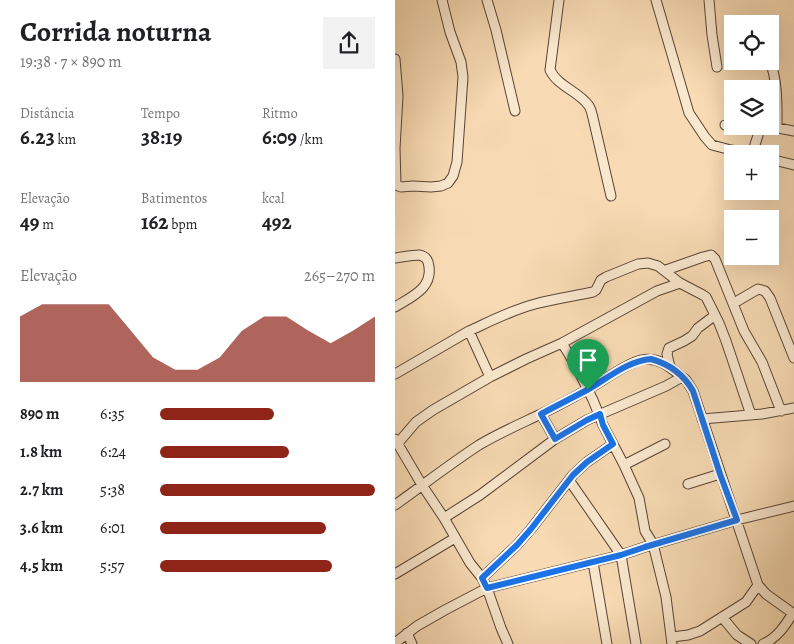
<!DOCTYPE html>
<html lang="pt">
<meta charset="utf-8">
<style>
:root{--surface:#fff;--page:#f2f2f2;--text:#202124;--muted:#757577;--accent:#8f2418}
body{margin:0;font-family:Alegreya,serif;background:var(--page);color:var(--text);height:100vh;display:flex;flex-direction:column;font-size:19px;white-space:nowrap}
*{box-sizing:border-box;margin:0}
p{font-size:16px;color:var(--muted)}
.icon{flex:none;width:28px;height:28px;fill:none;stroke:currentColor;stroke-width:2;stroke-linecap:round;stroke-linejoin:round}
.map{position:relative;flex:1;overflow:hidden}
.drawer{display:flex;flex-direction:column;background:var(--surface);width:395px}
.drawer>*{flex:none}
.controls{position:absolute;left:329px;top:15px;display:grid;gap:10px}
.controls a{display:grid;place-items:center;width:55px;height:55px;border-radius:0px;background:var(--surface);box-shadow:0 5px 20px #0002;font-size:25px}
.pin{position:absolute;display:grid;place-items:center;width:42px;height:42px;color:#fff;margin:-51px -21px;border-radius:50% 50% 50% 0;rotate:-45deg;box-shadow:0 0 5px #0007}
.pin .icon{rotate:45deg}
.round{display:grid;place-items:center;flex:none;width:52px;height:52px;border-radius:0px;background:var(--page)}
.headline{display:flex;align-items:center;justify-content:space-between;height:85px;padding:0 20px}
h1{font-size:28px;font-weight:600;line-height:38px}
.stats{display:grid;grid-template-columns:repeat(3,1fr);gap:8px;height:85px;padding:5px 20px}
.stats div{display:grid;align-content:center}
.stats b{font-size:21px;font-weight:600}
.stats small{font-size:14px;font-weight:400}
.stats p{font-size:14px}
.chart{height:140px;padding:10px 20px}
.chart p{display:flex;justify-content:space-between}
.chart svg{width:100%;height:90px;margin-top:5px;fill:var(--accent);opacity:.7}
ul{padding:0 20px;list-style:none;font-size:16px}
li{display:grid;grid-template-columns:80px 60px 1fr;align-items:center;height:38px}
li i{height:12px;border-radius:6px;background:var(--accent)}
main{display:flex;flex:1;min-height:0}
.map>svg:first-child{display:block}
.lines{fill:none;stroke-linecap:round;stroke-linejoin:round}
.minor-casing{stroke:#584436;stroke-width:11}
.minor{stroke:#fae8ce;stroke-width:9}
.route-casing{stroke:#fff;stroke-width:10}
.route{stroke:#1a73e8;stroke-width:6}
</style>
<main>
<section class="drawer">
<div class="headline"><div><h1>Corrida noturna</h1><p>19:38 · 7 × 890 m</p></div><a class="round"><svg class="icon" aria-label="share" viewBox="0 0 24 24"><path d="M12 15V3M7 8l5-5 5 5M5 13v7h14v-7"/></svg></a></div>
<div class="stats">
<div><p>Distância</p><b>6.23<small> km</small></b></div>
<div><p>Tempo</p><b>38:19</b></div>
<div><p>Ritmo</p><b>6:09<small> /km</small></b></div>
</div>
<div class="stats">
<div><p>Elevação</p><b>49<small> m</small></b></div>
<div><p>Batimentos</p><b>162<small> bpm</small></b></div>
<div><p>kcal</p><b>492</b></div>
</div>
<div class="chart"><p><span>Elevação</span>265–270 m</p>
<svg viewBox="0 0 160 44" preserveAspectRatio="none"><path d="M0 44V12L10 6L20 6L30 6L40 6L50 19L60 32L70 38L80 38L90 32L100 19L110 12L120 12L130 19L140 25L150 19L160 12V44z"/></svg>
</div>
<ul>
<li><b>890 m</b>6:35<i style="width:53%"></i></li>
<li><b>1.8 km</b>6:24<i style="width:60%"></i></li>
<li><b>2.7 km</b>5:38<i style="width:100%"></i></li>
<li><b>3.6 km</b>6:01<i style="width:77%"></i></li>
<li><b>4.5 km</b>5:57<i style="width:80%"></i></li>
</ul>
</section>
<div class="map">
<svg width="399" height="644" viewBox="0 0 399 644">
<rect width="100%" height="100%" fill="#f8dbb4"/>
<filter id="stains"><feTurbulence type="fractalNoise" baseFrequency=".004" numOctaves="4"/><feColorMatrix values="0 0 0 0 .2 0 0 0 0 .09 0 0 0 0 .02 0 0 0 .5 -.17"/></filter>
<radialGradient id="worn" r=".72"><stop offset=".6" stop-color="#630" stop-opacity="0"/><stop offset="1" stop-color="#630" stop-opacity=".3"/></radialGradient>
<g class="lines">
<defs>
<path id="minor" d="M 92,0 L 101,30 L 120,111
M 164,0 L 155,70 C 163,87 184,91 194,106 C 196,109 197,114 198,118 L 216,196
M 261,0 L 294,113 L 310,137 L 317,145 L 336,150 L 356,154
M 314,0 L 317,35 L 322,67
M 0,59 L 3,96 L 0,148 L 1,185 L 6,187 L 18,186 L 36,187 L 46,186 L 53,183 L 58,176 L 62,162 L 68,77 L 66,62 L 55,32 L 47,0
M 375,61 C 383,83 382,105 382,127
M 330,125 L 338,125
M 373,126 L 399,131
M 357,154 L 366,126
M 375,159 L 399,165
M 0,258 C 8,257 17,255 24,255 C 29,256 32,258 33,262 C 40,287 18,296 0,307
M 271,270 L 308,257 L 316,255 L 320,259 L 349,331 L 367,362 L 386,411
M 339,303 L 363,289 L 370,291 L 375,298 L 399,358
M 74,331 C 96,321 117,310 140,304 C 159,299 179,296 198,292 L 201,290 L 206,280 L 211,277 L 243,264 L 253,263 L 263,266 L 285,283 L 308,295 L 311,297 L 324,323 L 331,341 L 356,415
M 167,343 L 181,366 L 198,400 L 208,425 L 229,465 L 244,498 L 250,531 L 258,544 L 271,597 L 277,644
M 275,367 L 272,354 L 274,348 L 289,341 L 297,336 L 303,328 L 319,316
M 0,374 L 74,331 L 95,377
M 146,414 L 160,439
M 307,419 L 367,414 L 399,408
M 0,439 L 27,485 L 49,518 L 75,563 L 87,578 L 92,588 L 106,628 L 113,644
M 3,443 L 21,422 L 38,410 L 95,377 L 131,359 L 167,343 L 262,291 L 285,283
M 229,465 L 270,444
M 174,480 L 226,555 L 241,644
M 293,484 L 325,474
M 0,505 C 28,485 55,464 84,445 C 104,433 125,424 146,414 C 161,407 175,399 190,391 C 206,383 229,364 246,360 C 263,356 275,367 287,377
M 49,518 L 85,495 L 160,439 L 192,420 L 271,386 L 287,377 L 291,380 L 298,391 L 363,585 L 371,594 L 399,614
M 198,562 L 212,644
M 0,574 L 60,538
M 87,578 L 122,545 L 136,529 L 178,475 L 192,462 L 218,444
M 327,617 L 342,635 L 356,644
M 12,633 L 17,644
M 277,637 L 293,635 L 305,631 L 351,602 L 363,585
M 0,643 L 22,626 L 50,610 L 92,588 L 226,555 L 250,547 L 342,520 L 399,506
M 368,644 C 382,638 390,626 398,613"/>
</defs>
<!-- minor casing -->
<use href="#minor" class="minor-casing"/>
<!-- minor -->
<use href="#minor" class="minor"/>
</g>
<g class="lines">
<defs>
<path id="route" d="M 256,359 C 274,364 289,375 298,391 L 325,474 L 342,520 L 250,547 L 226,555 L 92,588 L 87,578 L 122,545 L 136,529 L 178,475 L 192,462 L 218,444 L 208,425 L 205,414 L 192,420 L 160,439 L 146,414 C 161,406 177,398 192,390 C 212,379 232,361 256,359 Z"/>
</defs>
<!-- route casing -->
<use href="#route" class="route-casing"/>
<!-- route -->
<use href="#route" class="route"/>
</g>
<rect width="100%" height="100%" filter="url(#stains)"/>
<rect width="100%" height="100%" fill="url(#worn)"/>
</svg>
<div class="controls">
<a><svg class="icon" aria-label="locate" viewBox="0 0 24 24"><circle cx="12" cy="12" r="6"/><path d="M12 2v4M12 18v4M2 12h4M18 12h4"/></svg></a>
<a><svg class="icon" aria-label="layers" viewBox="0 0 24 24"><path d="M12 4l9 5-9 5-9-5zM3 14l9 5 9-5"/></svg></a>
<a>+</a>
<a>−</a>
</div>
<div class="pin" style="left:193px;top:390px;background:#1e9e55"><svg class="icon" aria-label="arrive" viewBox="0 0 24 24"><path d="M6 21V4h12l-3 4 3 4H6"/></svg></div>
</div>
</main>
